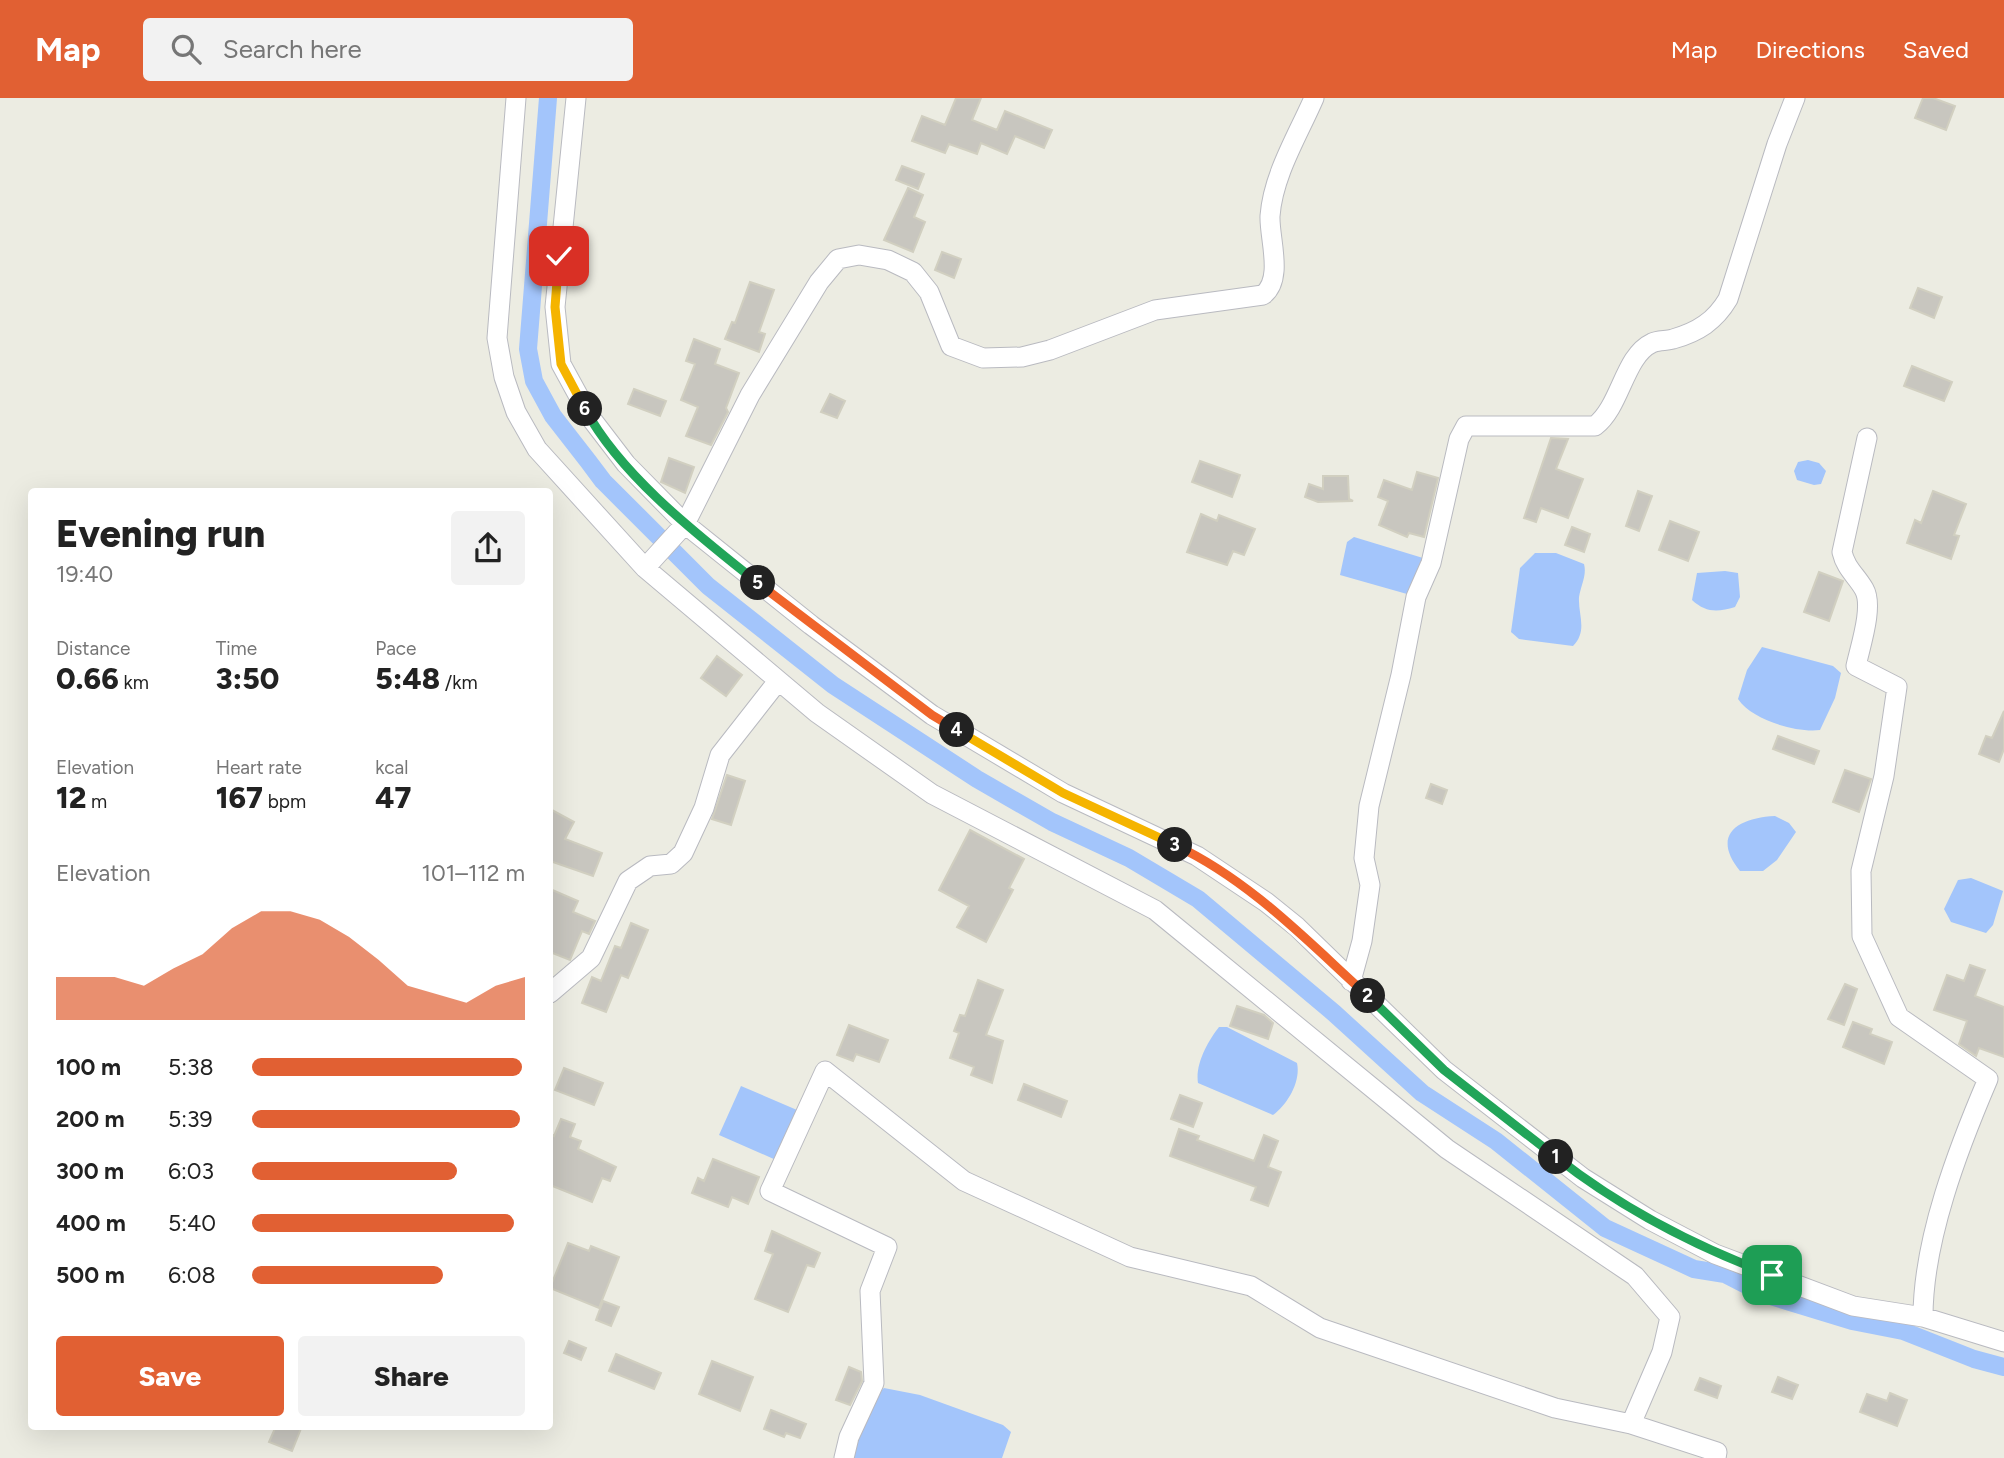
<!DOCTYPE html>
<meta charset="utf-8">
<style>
:root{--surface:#fff;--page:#f2f2f2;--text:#222;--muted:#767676;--accent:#e16033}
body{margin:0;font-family:Figtree,sans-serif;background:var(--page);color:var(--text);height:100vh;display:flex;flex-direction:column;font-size:26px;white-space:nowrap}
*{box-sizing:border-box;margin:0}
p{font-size:23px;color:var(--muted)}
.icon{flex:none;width:38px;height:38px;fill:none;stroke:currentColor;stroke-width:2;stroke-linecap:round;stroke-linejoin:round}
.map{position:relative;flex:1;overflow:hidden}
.drawer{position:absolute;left:28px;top:390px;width:525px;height:942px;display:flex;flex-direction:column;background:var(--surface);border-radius:7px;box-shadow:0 7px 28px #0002}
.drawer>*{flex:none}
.pin{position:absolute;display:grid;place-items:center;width:60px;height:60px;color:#fff;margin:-30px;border-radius:14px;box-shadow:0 4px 10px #0006}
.km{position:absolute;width:35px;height:35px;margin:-18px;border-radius:50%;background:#222;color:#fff;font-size:19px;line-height:35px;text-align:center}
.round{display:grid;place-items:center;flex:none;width:74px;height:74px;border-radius:7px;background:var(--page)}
.overview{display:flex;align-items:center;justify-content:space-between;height:119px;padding:0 28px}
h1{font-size:38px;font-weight:800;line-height:52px}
.metrics{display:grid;grid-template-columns:repeat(3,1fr);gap:10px;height:119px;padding:7px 28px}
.metrics div{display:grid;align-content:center}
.metrics b{font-size:30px;font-weight:800}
.metrics small{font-size:19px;font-weight:400}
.metrics p{font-size:19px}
.chart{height:196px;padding:14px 28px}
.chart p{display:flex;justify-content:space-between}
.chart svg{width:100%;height:126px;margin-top:7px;fill:var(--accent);opacity:.7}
.primary-button{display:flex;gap:14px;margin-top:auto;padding:14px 28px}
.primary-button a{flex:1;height:80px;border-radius:7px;background:var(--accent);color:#fff;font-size:28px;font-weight:800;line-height:80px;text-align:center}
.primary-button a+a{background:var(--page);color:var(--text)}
ul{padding:0 28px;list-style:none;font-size:23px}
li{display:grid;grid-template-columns:112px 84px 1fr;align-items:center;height:52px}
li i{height:18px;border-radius:9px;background:var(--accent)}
header{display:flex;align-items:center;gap:42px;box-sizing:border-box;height:98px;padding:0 35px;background:var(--accent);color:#fff}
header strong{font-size:33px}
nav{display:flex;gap:38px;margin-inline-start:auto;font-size:24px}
.search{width:490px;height:63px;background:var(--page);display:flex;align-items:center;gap:18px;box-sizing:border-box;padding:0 24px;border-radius:7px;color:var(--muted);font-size:26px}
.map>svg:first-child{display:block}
.water{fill:#a3c5fb}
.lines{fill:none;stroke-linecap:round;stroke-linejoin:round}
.canal{stroke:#a3c5fb;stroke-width:18}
.building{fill:#c8c6bf;stroke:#d1cfc0;stroke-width:2}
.minor-casing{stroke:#b9bac0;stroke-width:21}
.minor{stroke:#fff;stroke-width:19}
.split-1-casing{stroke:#fff;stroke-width:14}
.split-2-casing{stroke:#fff;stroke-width:14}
.split-3-casing{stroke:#fff;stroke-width:14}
.split-4-casing{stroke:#fff;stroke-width:14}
.split-5-casing{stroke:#fff;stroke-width:14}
.split-6-casing{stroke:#fff;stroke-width:14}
.split-7-casing{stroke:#fff;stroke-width:14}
.split-1{stroke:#22a559;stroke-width:9}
.split-2{stroke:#22a559;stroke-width:9}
.split-3{stroke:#f0652b;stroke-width:9}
.split-4{stroke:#f5b400;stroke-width:9}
.split-5{stroke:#f0652b;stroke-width:9}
.split-6{stroke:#22a559;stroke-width:9}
.split-7{stroke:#f5b400;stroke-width:9}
</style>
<header>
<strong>Map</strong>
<div class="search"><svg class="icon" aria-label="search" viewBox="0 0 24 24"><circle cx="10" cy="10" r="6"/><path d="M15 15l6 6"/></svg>Search here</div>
<nav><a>Map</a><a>Directions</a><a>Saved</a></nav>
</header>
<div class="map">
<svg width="2004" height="1360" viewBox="0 0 2004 1360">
<rect width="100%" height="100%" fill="#ecece2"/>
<!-- water -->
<path class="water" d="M 1808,362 L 1819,365 L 1826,373 L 1821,386 L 1814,387 L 1797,382 L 1794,373 L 1798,364 Z
M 1354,439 L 1423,460 L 1417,481 L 1407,496 L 1340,477 L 1347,444 Z
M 1535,455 L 1556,455 L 1584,466 C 1587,477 1581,487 1579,499 C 1578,517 1588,533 1573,548 L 1519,541 L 1511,534 L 1520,470 Z
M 1725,473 L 1738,475 L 1740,499 L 1735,509 C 1718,514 1706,515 1692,502 L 1697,475 Z
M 1762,549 L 1833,568 L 1841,575 L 1835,600 L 1820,632 C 1796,635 1752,622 1738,601 L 1747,572 Z
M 1775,718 L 1789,725 L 1796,734 L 1777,762 L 1763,773 L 1740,773 C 1711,737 1737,720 1775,718 Z
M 1971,780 L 2003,793 L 1993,827 L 1986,835 L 1951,824 L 1944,811 L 1958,782 Z
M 1219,929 L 1227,929 L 1297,965 C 1301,983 1288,1006 1273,1017 L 1198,985 C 1195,966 1208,943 1219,929 Z
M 741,988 L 797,1012 L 776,1062 L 719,1037 Z
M 884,1290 L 920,1297 L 1003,1327 L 1011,1334 L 1002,1360 L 851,1360 L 876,1297 Z"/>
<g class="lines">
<!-- canal -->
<path class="canal" d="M 548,0 L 528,251 L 534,283 L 553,318 L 588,363 L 603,383 L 708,488 L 833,587 L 977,681 L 1052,724 L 1129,760 L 1198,801 L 1334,915 L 1422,995 L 1496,1043 L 1605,1130 L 1694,1171 L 1725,1176 L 1764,1196 L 1852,1223 L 1903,1233 L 1974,1261 L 2004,1269"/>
</g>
<!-- building -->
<path class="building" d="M 956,0 L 981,0 L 972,22 L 997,32 L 1005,13 L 1052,32 L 1044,50 L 1015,38 L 1007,56 L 981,45 L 977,56 L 949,46 L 945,55 L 912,43 L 922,18 L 945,27 Z
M 1923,0 L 1933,0 L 1955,8 L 1946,32 L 1915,20 Z
M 902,68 L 924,76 L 918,91 L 896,82 Z
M 908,90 L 923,97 L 914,119 L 925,124 L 913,154 L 884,142 Z
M 942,154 L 961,161 L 954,180 L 935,172 Z
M 750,184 L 774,192 L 759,234 L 765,236 L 759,254 L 725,241 L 732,224 L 735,225 Z
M 1918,190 L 1942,199 L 1934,220 L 1910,210 Z
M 694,241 L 720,251 L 715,266 L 739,275 L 726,310 L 728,314 L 711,347 L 686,338 L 698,309 L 681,302 L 695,266 L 686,263 Z
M 1912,268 L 1952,284 L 1944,303 L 1904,288 Z
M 634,291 L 666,303 L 660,318 L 628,306 Z
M 830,296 L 845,303 L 837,320 L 821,314 Z
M 1551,340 L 1568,341 L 1556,371 L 1583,381 L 1568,420 L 1541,410 L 1536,424 L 1524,420 Z
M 669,360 L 694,369 L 685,395 L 661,384 Z
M 1200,363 L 1240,377 L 1232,399 L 1192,384 Z
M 1417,374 L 1438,380 L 1424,439 L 1409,435 L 1407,439 L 1379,427 L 1388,403 L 1378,399 L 1384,382 L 1412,392 Z
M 1323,378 L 1348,378 L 1349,401 L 1353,403 L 1318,404 L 1305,399 L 1309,386 L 1323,391 Z
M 1638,393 L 1652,398 L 1639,433 L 1626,428 Z
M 1933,393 L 1966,406 L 1954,437 L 1959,438 L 1951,461 L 1907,445 L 1915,422 L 1921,425 Z
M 1201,416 L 1217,423 L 1219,417 L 1255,431 L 1244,457 L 1233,453 L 1227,467 L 1187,454 Z
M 1670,423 L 1699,434 L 1688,463 L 1659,452 Z
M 1572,429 L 1590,436 L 1584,454 L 1565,447 Z
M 1819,474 L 1843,483 L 1829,523 L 1804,514 Z
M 717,558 L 742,577 L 726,598 L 701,580 Z
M 2004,613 L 2004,651 L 1999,664 L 1979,656 L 1986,638 L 1992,640 Z
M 1778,638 L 1819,653 L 1814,666 L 1773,651 Z
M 1845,672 L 1871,681 L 1859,714 L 1833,704 Z
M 727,677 L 745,683 L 731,727 L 712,721 Z
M 1431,686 L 1447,692 L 1442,706 L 1426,700 Z
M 550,711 L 574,724 L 565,741 L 602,755 L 593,778 L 550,763 Z
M 970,732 L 1024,761 L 1009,790 L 1013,792 L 986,844 L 957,829 L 969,808 L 939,792 Z
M 550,791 L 578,803 L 573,814 L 595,823 L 589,836 L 582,833 L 570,862 L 550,854 Z
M 631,825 L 648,832 L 628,880 L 621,877 L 606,914 L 582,905 L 592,879 L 601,883 L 615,848 L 621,850 Z
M 1970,867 L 1985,872 L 1975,898 L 2004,909 L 2004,959 L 1979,950 L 1976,958 L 1959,946 L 1967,923 L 1934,912 L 1947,877 L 1964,883 Z
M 978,882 L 1003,892 L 986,937 L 1003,943 L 992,985 L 971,977 L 974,969 L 950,960 L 959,935 L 954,933 L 960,917 L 965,918 Z
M 1845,886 L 1857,891 L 1844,927 L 1828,921 Z
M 1237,908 L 1264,917 L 1273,925 L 1268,941 L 1230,928 Z
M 1853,924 L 1872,931 L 1870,936 L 1892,944 L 1884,966 L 1843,949 Z
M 849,927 L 888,942 L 879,964 L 856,956 L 853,963 L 837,957 Z
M 564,970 L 603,985 L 594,1007 L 555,992 Z
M 1024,986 L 1067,1003 L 1061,1019 L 1018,1002 Z
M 1180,997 L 1202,1005 L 1193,1029 L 1171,1021 Z
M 561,1021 L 575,1026 L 570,1039 L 581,1043 L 578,1051 L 616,1069 L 610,1083 L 602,1080 L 592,1104 L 550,1087 L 550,1036 L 554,1038 Z
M 1179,1031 L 1199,1038 L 1197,1042 L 1254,1063 L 1264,1037 L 1278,1043 L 1268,1069 L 1281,1074 L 1268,1108 L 1251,1102 L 1256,1089 L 1170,1058 Z
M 713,1061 L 759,1079 L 748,1106 L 732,1099 L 728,1109 L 692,1095 L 698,1080 L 704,1083 Z
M 772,1133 L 820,1155 L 814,1169 L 807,1167 L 788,1214 L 755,1201 L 773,1156 L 765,1153 Z
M 568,1145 L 589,1153 L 591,1148 L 619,1159 L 599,1210 L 550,1190 Z
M 603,1203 L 619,1209 L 611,1228 L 596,1222 Z
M 569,1243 L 586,1250 L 581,1262 L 564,1255 Z
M 616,1256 L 661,1275 L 654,1291 L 609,1273 Z
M 712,1263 L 753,1279 L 740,1313 L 699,1296 Z
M 849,1269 L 861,1274 L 862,1283 L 850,1307 L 836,1302 Z
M 1778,1279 L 1798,1287 L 1792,1301 L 1772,1294 Z
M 1700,1280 L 1721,1288 L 1717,1300 L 1695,1292 Z
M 1890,1295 L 1907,1302 L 1897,1328 L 1860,1314 L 1867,1296 L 1887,1303 Z
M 771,1312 L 806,1326 L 800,1340 L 786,1335 L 784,1339 L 764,1331 Z
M 276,1328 L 302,1328 L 292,1353 L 269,1344 Z"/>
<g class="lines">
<defs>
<path id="minor" d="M 516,0 L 497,240 L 504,279 L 516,314 L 537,351 L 645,470 L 817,615 L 932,696 L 1155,812 L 1447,1051 L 1635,1178 L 1670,1219 L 1662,1254 L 1631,1326 L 1717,1354 L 1716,1360
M 576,0 L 555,209 L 561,266 L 590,319 L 626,366 L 685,426 L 811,527 L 932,617 L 1063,695 L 1197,758 L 1266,804 L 1297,829 L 1444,972 L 1583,1080 L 1650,1122 L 1715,1156 L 1853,1208 L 1923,1219 L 2004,1244
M 1867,340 L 1842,454 C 1846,471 1856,477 1864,491 C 1874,508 1860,549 1856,568 L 1897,589 L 1884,678 L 1861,773 L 1862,838 L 1899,919 L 1988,981 C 1958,1051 1923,1142 1923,1219
M 645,470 L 685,426 L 750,297 L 819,184 L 838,161 L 859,157 L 888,162 L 913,174 L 929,194 L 951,248 L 983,260 L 1022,259 L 1050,252 L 1155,212 L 1263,197 C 1284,181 1269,140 1270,118 C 1273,77 1298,37 1314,0
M 1351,883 L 1362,843 L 1370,787 L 1364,760 L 1369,708 L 1401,577 L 1416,499 L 1431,465 L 1459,341 L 1466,328 L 1595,328 C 1621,308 1624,258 1652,245 C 1658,242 1667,243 1673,241 C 1698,234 1715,223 1728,201 L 1777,46 L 1795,0
M 550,895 L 591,860 L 628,783 L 650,768 L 671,766 L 683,755 L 704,710 L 720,657 L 778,583
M 844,1360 L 849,1339 L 874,1285 L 870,1193 L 887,1149 L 770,1093 L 825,973 L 964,1083 L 1130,1159 L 1251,1188 L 1320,1230 L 1555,1310 L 1631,1326"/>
</defs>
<!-- minor casing -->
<use href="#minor" class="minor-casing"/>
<!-- minor -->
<use href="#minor" class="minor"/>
</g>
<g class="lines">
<defs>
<path id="split-1" d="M 1556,1059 C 1621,1110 1694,1148 1772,1177"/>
<path id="split-2" d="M 1368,898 L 1444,972 L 1556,1059"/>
<path id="split-3" d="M 1175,747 C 1251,783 1307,843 1368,898"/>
<path id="split-4" d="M 957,632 L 1063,695 L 1175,747"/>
<path id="split-5" d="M 758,485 L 932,617 L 957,632"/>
<path id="split-6" d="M 585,311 C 622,379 698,437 758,485"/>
<path id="split-7" d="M 559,158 L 555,209 L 561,266 L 585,311"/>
</defs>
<!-- split-1 casing -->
<use href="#split-1" class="split-1-casing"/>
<!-- split-2 casing -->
<use href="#split-2" class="split-2-casing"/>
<!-- split-3 casing -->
<use href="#split-3" class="split-3-casing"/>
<!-- split-4 casing -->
<use href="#split-4" class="split-4-casing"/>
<!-- split-5 casing -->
<use href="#split-5" class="split-5-casing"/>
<!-- split-6 casing -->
<use href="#split-6" class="split-6-casing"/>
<!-- split-7 casing -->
<use href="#split-7" class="split-7-casing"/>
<!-- split-1 -->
<use href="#split-1" class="split-1"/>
<!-- split-2 -->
<use href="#split-2" class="split-2"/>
<!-- split-3 -->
<use href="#split-3" class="split-3"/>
<!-- split-4 -->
<use href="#split-4" class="split-4"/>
<!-- split-5 -->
<use href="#split-5" class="split-5"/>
<!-- split-6 -->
<use href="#split-6" class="split-6"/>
<!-- split-7 -->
<use href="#split-7" class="split-7"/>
</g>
</svg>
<div class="pin" style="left:1772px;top:1177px;background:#1e9e55"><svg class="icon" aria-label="arrive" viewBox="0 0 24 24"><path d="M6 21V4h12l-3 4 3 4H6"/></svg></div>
<div class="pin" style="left:559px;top:158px;background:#d93025"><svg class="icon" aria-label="check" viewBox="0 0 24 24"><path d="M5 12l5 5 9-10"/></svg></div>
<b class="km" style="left:1556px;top:1059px">1</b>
<b class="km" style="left:1368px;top:898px">2</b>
<b class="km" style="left:1175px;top:747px">3</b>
<b class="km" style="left:957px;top:632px">4</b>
<b class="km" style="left:758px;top:485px">5</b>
<b class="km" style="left:585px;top:311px">6</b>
<section class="drawer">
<div class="overview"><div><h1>Evening run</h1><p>19:40</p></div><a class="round"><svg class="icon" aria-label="share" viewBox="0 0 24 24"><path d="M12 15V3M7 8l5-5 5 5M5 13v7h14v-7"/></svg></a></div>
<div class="metrics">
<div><p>Distance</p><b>0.66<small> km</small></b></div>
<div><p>Time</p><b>3:50</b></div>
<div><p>Pace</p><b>5:48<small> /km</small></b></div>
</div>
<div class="metrics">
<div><p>Elevation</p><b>12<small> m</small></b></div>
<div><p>Heart rate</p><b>167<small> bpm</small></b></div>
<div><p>kcal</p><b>47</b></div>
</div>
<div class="chart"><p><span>Elevation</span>101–112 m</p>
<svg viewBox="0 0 160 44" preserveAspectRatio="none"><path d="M0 44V29L10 29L20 29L30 32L40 26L50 21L60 12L70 6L80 6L90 9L100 15L110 23L120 32L130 35L140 38L150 32L160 29V44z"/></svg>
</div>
<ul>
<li><b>100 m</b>5:38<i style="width:99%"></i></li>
<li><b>200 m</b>5:39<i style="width:98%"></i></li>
<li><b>300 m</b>6:03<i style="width:75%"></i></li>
<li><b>400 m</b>5:40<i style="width:96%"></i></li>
<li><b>500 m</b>6:08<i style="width:70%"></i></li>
</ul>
<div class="primary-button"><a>Save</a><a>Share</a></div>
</section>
</div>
